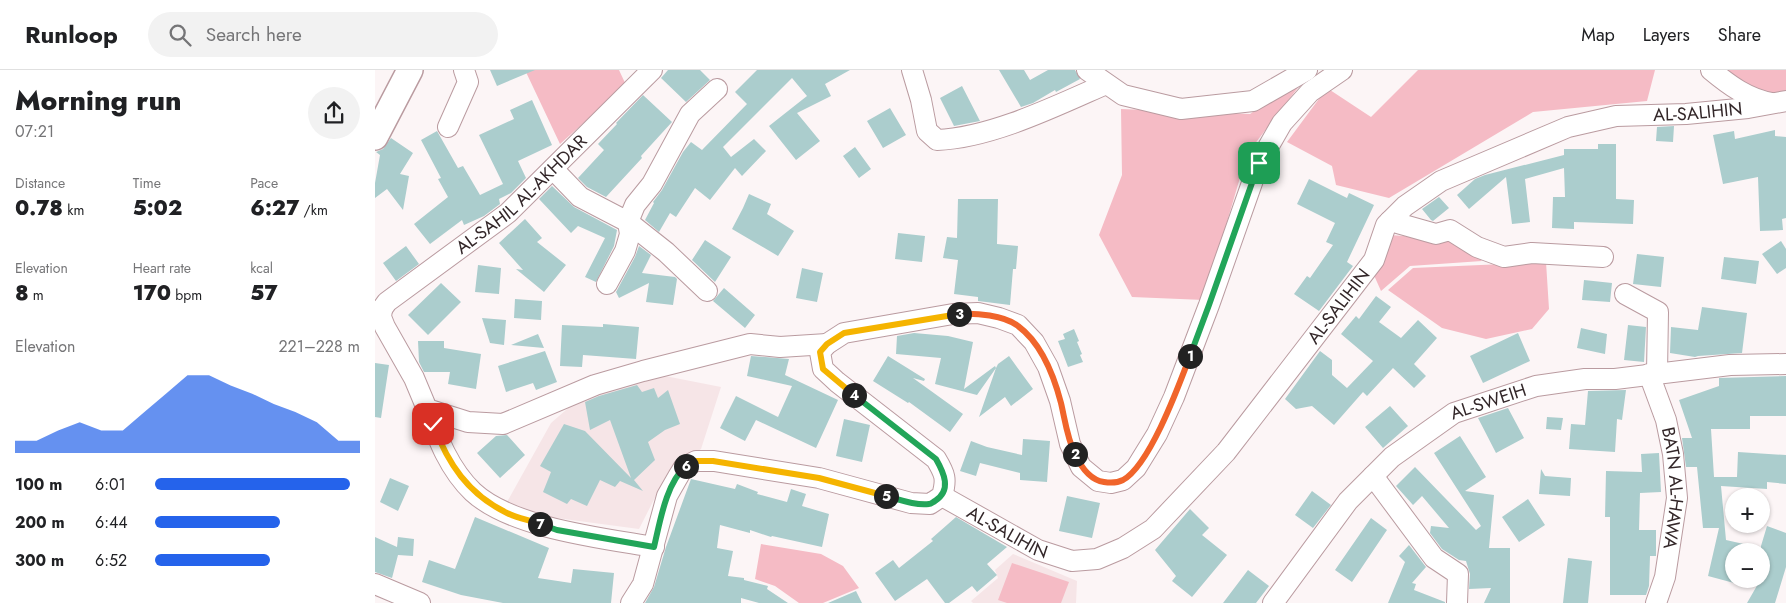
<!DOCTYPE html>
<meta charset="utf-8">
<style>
:root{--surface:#fff;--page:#f2f2f2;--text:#202124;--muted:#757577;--line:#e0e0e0;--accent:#2563eb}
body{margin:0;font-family:Jost,sans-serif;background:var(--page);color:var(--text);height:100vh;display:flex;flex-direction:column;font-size:19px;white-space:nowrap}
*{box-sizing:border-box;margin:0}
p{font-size:16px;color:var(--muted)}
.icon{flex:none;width:28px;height:28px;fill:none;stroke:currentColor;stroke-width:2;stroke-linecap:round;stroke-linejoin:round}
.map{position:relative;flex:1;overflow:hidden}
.panel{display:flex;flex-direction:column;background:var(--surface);width:375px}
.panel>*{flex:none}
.controls{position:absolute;left:1350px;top:418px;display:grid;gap:10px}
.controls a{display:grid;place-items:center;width:45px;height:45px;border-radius:50%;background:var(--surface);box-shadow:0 1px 4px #0004;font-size:25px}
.pin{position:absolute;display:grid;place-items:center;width:42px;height:42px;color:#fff;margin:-21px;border-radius:10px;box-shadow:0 2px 8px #0006}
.km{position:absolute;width:25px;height:25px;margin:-12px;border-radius:50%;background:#222;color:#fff;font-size:14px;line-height:25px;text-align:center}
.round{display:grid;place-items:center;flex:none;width:52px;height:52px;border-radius:26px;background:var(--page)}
.head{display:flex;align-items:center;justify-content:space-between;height:85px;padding:0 15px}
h1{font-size:28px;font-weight:800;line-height:38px}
.stats{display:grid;grid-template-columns:repeat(3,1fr);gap:8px;height:85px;padding:5px 15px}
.stats div{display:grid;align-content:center}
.stats b{font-size:21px;font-weight:800}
.stats small{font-size:14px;font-weight:400}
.stats p{font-size:14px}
.chart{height:140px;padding:10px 15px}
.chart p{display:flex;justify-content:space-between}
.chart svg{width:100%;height:90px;margin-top:5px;fill:var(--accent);opacity:.7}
ul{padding:0 15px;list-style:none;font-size:16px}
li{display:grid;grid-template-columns:80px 60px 1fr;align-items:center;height:38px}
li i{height:12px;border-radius:6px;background:var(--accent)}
header{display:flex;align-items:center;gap:30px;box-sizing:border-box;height:70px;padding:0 25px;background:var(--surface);border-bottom:1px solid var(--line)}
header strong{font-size:24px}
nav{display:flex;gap:28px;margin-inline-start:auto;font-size:18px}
.search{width:350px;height:45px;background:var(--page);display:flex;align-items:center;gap:12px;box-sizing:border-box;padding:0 18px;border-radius:28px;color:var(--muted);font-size:19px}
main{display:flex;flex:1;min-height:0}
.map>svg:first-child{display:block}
.built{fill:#f6e5e7}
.green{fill:#f5bbc5}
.building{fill:#abcdcd}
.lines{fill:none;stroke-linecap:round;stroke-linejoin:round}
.minor-casing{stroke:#ba9ba0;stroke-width:22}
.major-casing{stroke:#ba9ba0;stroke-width:28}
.minor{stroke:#fff;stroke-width:20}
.major{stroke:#fff;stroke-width:25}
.split-1-casing{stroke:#fff;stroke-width:10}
.split-2-casing{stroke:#fff;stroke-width:10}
.split-3-casing{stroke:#fff;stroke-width:10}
.split-4-casing{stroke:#fff;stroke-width:10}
.split-5-casing{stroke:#fff;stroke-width:10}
.split-6-casing{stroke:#fff;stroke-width:10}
.split-7-casing{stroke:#fff;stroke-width:10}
.split-8-casing{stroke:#fff;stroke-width:10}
.split-1{stroke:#22a559;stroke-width:6}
.split-2{stroke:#f0652b;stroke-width:6}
.split-3{stroke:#f0652b;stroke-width:6}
.split-4{stroke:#f5b400;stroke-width:6}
.split-5{stroke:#22a559;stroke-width:6}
.split-6{stroke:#f5b400;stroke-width:6}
.split-7{stroke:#22a559;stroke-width:6}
.split-8{stroke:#f5b400;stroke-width:6}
.labels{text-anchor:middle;stroke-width:5;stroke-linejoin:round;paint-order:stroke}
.street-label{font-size:18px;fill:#332729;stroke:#fff}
</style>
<header>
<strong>Runloop</strong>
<div class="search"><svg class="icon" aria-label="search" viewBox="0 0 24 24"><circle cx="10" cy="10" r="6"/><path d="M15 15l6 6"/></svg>Search here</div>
<nav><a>Map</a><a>Layers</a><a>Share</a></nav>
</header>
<main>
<section class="panel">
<div class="head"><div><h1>Morning run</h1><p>07:21</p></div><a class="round"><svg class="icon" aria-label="share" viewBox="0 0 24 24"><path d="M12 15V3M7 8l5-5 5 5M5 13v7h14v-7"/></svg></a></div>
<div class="stats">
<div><p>Distance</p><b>0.78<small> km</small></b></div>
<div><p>Time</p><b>5:02</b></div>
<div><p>Pace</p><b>6:27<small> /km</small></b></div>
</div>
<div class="stats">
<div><p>Elevation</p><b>8<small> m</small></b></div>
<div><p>Heart rate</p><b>170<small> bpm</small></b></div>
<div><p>kcal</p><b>57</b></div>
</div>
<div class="chart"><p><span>Elevation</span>221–228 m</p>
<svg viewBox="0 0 160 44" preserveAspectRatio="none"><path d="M0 44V38L10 38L20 33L30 29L40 33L50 33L60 24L70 15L80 6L90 6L100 11L110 15L120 20L130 24L140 29L150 38L160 38V44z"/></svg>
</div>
<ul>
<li><b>100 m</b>6:01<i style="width:95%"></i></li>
<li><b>200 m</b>6:44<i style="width:61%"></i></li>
<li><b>300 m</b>6:52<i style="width:56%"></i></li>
</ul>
</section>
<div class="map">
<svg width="1411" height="533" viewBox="0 0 1411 533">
<rect width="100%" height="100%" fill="#fcf5f6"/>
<!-- built -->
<path class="built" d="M 285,305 L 346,317 L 326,379 L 293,402 L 264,459 L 174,447 L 132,432 L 176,353 L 206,327 Z
M 638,484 L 702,511 L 701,533 L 598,533 L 596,531 L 623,508 L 620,500 Z"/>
<!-- green -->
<path class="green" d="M 150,0 L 244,0 L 251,15 L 185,74 Z
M 1043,0 L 1280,0 L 1272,31 L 1158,42 L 1014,128 L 961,115 L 957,96 L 912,72 L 952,18 L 996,47 Z
M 1342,0 L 1411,0 L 1411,22 L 1387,24 Z
M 932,6 L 872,84 L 829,230 L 757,227 L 724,165 L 747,105 L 746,39 L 875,44 Z
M 1015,165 L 1084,170 L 1107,191 L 1035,196 L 1006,221 L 998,203 Z
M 1171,192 L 1174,239 L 1157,259 L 1111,269 L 1067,258 L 1013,220 L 1038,198 Z
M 386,474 L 446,484 L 468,496 L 484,518 L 448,533 L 424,533 L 400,516 L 380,509 Z
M 637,493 L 694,512 L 686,533 L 632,533 L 623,530 Z"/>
<!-- building -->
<path class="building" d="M 115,0 L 160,0 L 122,16 Z
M 293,0 L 325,0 L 335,10 L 311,32 L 286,8 Z
M 382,0 L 475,0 L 450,14 L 456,26 L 422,43 L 445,71 L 421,90 L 394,56 L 432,26 L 417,8 L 348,77 L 356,87 L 379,69 L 391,81 L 367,106 L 360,98 L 335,130 L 320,118 L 301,147 L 295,143 L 284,162 L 270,150 L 279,133 L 278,132 L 287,120 L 308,82 L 316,72 L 327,80 L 372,34 L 360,22 Z
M 624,0 L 649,0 L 655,10 L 673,0 L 700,0 L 705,9 L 681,22 L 680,20 L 658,33 L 646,37 Z
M 587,16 L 605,51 L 579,56 L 565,28 Z
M 268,25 L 297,52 L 266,86 L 267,88 L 231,127 L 212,117 L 203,108 L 229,80 L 223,74 L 242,54 L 241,53 Z
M 157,30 L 177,75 L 143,91 L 151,108 L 136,123 L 124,129 L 125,134 L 109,146 L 89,155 L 87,150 L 55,174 L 39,154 L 73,127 L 63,109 L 66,108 L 46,70 L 62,61 L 83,98 L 88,96 L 105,125 L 128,114 L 104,65 L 139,49 L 135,40 Z
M 515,38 L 531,65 L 508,78 L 492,51 Z
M 1299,56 L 1298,72 L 1281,71 L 1282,57 Z
M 1400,60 L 1400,66 L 1411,67 L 1411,148 L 1407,149 L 1408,160 L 1385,161 L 1383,107 L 1348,114 L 1338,65 L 1359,61 L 1360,69 Z
M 16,68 L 38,83 L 25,104 L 34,106 L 28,140 L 12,119 L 0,128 L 0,113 L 5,85 L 1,82 L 8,79 Z
M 1223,74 L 1241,74 L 1241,129 L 1259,130 L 1258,154 L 1199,152 L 1199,159 L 1177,158 L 1178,127 L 1190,127 L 1189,98 L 1150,109 L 1155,152 L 1137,154 L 1131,107 L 1094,139 L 1082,125 L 1100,109 L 1110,105 L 1189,85 L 1189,79 L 1223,79 Z
M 480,77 L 496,99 L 484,108 L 468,86 Z
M 934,109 L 972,128 L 974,123 L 999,135 L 972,192 L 978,196 L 944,241 L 919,224 L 932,206 L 935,208 L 958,175 L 951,172 L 960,153 L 922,134 Z
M 177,116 L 199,137 L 242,160 L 239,176 L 221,212 L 210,207 L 230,168 L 203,156 L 196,163 L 164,129 Z
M 374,124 L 396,134 L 392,144 L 419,161 L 403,186 L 357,159 L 368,138 Z
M 1064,127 L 1074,138 L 1058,151 L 1056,150 L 1047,139 Z
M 583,129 L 623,129 L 622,174 L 643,176 L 641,199 L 638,199 L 635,235 L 603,231 L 603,227 L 579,224 L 583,190 L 568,188 L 572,167 L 582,168 Z
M 150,149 L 167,168 L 162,172 L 191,195 L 169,222 L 141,199 L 148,200 L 124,173 Z
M 523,163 L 550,166 L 547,192 L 520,189 Z
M 330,170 L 356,187 L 340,212 L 317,190 Z
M 1406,171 L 1411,179 L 1411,198 L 1402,204 L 1387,184 Z
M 31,176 L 44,194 L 21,211 L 8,193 Z
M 264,176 L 276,185 L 267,203 L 300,207 L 302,209 L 298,235 L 271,232 L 274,213 L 244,228 L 241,222 L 260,187 Z
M 1262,184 L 1289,187 L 1286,217 L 1258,214 Z
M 1349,187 L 1384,191 L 1381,214 L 1346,209 Z
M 103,195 L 126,198 L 124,224 L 100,222 Z
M 427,198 L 448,203 L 442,232 L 421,228 Z
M 1209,210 L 1237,213 L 1235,232 L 1207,230 Z
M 66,213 L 86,232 L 53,265 L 33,245 Z
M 349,218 L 380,245 L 370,258 L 338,231 Z
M 1001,226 L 1016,237 L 1004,252 L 1026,268 L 1043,250 L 1062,268 L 1039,294 L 1051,306 L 1039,318 L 1018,298 L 992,326 L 988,322 L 959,355 L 937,336 L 921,339 L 910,329 L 945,281 L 957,290 L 957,305 L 972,318 L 998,291 L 966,264 L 981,246 L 984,249 Z
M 140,229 L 167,231 L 166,250 L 139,248 Z
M 1327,237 L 1372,243 L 1367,283 L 1323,286 L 1320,287 L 1295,283 L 1296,257 L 1323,260 Z
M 107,248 L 131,250 L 129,275 L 115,273 Z
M 228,254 L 264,257 L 261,289 L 208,285 L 207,297 L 185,296 L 187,255 L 228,257 Z
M 1253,255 L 1271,257 L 1269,292 L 1249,290 Z
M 1206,258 L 1232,264 L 1230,284 L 1202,278 Z
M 699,259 L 704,271 L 702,272 L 707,284 L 705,285 L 708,292 L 693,297 L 683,271 L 690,269 L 688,264 Z
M 539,263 L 573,266 L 598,272 L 589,319 L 620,296 L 621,298 L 623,294 L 634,286 L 658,319 L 636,336 L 630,327 L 604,347 L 621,298 L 602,325 L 560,314 L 566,288 L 521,284 L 522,266 Z
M 1143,263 L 1155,291 L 1108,313 L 1095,286 Z
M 163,264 L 169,278 L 136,275 Z
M 43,271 L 69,271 L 69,278 L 106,284 L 101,319 L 73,314 L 75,302 L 49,302 L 44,292 Z
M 170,281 L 182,312 L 161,320 L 158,313 L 131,322 L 123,296 Z
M 376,286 L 414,289 L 410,305 L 463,330 L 441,378 L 381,350 L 370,371 L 345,358 L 361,326 L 403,347 L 417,316 L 372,306 Z
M 513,286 L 550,309 L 549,311 L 538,308 L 588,344 L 575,362 L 534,332 L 533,333 L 498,311 Z
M 0,293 L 14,295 L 6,348 L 0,347 Z
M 1411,306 L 1411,346 L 1375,346 L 1375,359 L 1336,359 L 1339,407 L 1362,407 L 1363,382 L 1411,385 L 1411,414 L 1392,412 L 1392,419 L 1346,416 L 1351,470 L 1382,477 L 1381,481 L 1359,481 L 1359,513 L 1333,506 L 1344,458 L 1328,458 L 1322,397 L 1311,397 L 1307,368 L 1317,368 L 1304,330 L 1344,316 L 1344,308 Z
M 262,315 L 267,322 L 279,318 L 283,328 L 293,320 L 305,354 L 290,360 L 273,372 L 280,390 L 259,410 L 268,421 L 245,411 L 240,417 L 225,410 L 212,436 L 196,429 L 192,434 L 168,422 L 176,402 L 165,396 L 189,354 L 210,361 L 256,408 L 235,350 L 215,360 L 210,332 L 224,326 Z
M 1251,320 L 1247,350 L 1242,349 L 1240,382 L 1194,379 L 1196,354 L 1210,355 L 1213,321 Z
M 1015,336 L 1033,356 L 1008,378 L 990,357 Z
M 1133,338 L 1149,368 L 1121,383 L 1103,348 Z
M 1172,347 L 1188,348 L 1186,360 L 1171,359 Z
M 469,349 L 495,355 L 487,392 L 461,386 Z
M 132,365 L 150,385 L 125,408 L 102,383 L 121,366 Z
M 1085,366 L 1111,407 L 1090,421 L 1119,425 L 1114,478 L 1135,478 L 1135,533 L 1109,533 L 1116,518 L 1094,519 L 1095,504 L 1091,491 L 1084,490 L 1067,479 L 1055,463 L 1056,456 L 1074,458 L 1047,426 L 1038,435 L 1021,416 L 1040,397 L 1101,460 L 1106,456 L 1059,383 Z
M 648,369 L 675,371 L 672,412 L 645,410 L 645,403 L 605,393 L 601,406 L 585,401 L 596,371 L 612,377 L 647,385 Z
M 1284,383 L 1286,422 L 1265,423 L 1264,460 L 1281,460 L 1281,486 L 1275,486 L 1274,516 L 1271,525 L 1235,525 L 1235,447 L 1230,447 L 1231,401 L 1267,402 L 1266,384 Z
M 1166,399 L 1170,406 L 1196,408 L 1195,426 L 1164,424 Z
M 15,408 L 34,416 L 23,441 L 5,432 Z
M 316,409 L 360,419 L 362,414 L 383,422 L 382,424 L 412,432 L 416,419 L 431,424 L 427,436 L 454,444 L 447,477 L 397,466 L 396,467 L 375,460 L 375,463 L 345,455 L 342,478 L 358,481 L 353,506 L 369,508 L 369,510 L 393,516 L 392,519 L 413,533 L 384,533 L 366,528 L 366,533 L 270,533 L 279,517 L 291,477 Z
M 937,421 L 956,435 L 938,458 L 920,445 Z
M 692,426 L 725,433 L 717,468 L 684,461 Z
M 1153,429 L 1170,455 L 1144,472 L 1127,447 Z
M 815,439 L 834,458 L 827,465 L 852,485 L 817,527 L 797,511 L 801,506 L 780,480 Z
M 100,447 L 174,478 L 163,508 L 196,513 L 198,499 L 239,503 L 236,533 L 128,533 L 86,525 L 47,512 L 54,490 L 80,499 Z
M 581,447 L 632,477 L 612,494 L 622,505 L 602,522 L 597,516 L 574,533 L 570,533 L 552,509 L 520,531 L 500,503 L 518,490 L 524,498 L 558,471 L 556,469 Z
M 996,448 L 1012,460 L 977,512 L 960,500 Z
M 1392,456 L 1411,463 L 1411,497 L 1400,533 L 1372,533 L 1391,500 L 1386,498 L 1386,476 Z
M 0,467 L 22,477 L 23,467 L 39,469 L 38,486 L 23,485 L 17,508 L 0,502 Z
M 1034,475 L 1051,497 L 1037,513 L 1041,514 L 1039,520 L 1070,532 L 1070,533 L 1013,533 L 1030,492 L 1024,486 Z
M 1193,488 L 1217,491 L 1213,533 L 1188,533 Z
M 873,500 L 894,516 L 881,533 L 848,533 Z
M 481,521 L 487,533 L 453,533 Z"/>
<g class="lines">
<defs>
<g id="minor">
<path d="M 537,0 L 546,30 L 552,61 L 562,70 C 616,68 681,36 731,14"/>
<path d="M 712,0 L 748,25 L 806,39 L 878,31 L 932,0"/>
<path d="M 1336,0 C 1354,15 1373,29 1397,33"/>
<path d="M 73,57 L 93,12 L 89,0"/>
<path d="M 178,99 L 205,127 L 253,152 L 260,135 L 277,114 L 315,44 L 342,19"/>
<path d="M 1015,151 L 1061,164 L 1075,160 L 1102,177 L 1129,187 L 1157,183 L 1228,187"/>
<path d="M 253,152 L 291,182 L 332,221"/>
<path d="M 232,214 L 250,181 L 255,164 L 253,152"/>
<path d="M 1250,224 L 1283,242 L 1282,303"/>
<path d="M 7,239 L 6,247 L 10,257 L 39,308 L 52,339 L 93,352 L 128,354 L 220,315 L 268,301 L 375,274 L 405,277 L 452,274"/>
<path id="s1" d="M 7,239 L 12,232 L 133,143 L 277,0"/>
<path id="s2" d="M 1274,304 L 1291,350 L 1298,384 L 1302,428 L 1290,507 L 1281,533"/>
<path d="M 52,339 C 63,369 74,399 98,422 C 137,458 227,468 279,477"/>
<path d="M 998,406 L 1059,488 L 1083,504 L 1082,533"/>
<path id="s3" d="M 567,426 L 663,480 L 697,491 L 722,489 L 748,478 L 778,459 L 851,382 L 999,190 L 1011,155 L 1030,136 L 1066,111 L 1193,57 L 1241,46 L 1311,44 L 1373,38 L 1411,31"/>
<path d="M 0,514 L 45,533"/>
<path d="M 256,533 L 268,514 L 292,426 L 304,405 L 309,397 L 321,391 L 339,391 L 444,408 L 536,433 L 555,434 L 567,426 C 572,409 570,404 561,389 L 462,312 L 448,299 L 445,282 L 452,274 L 469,263 L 578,244 L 603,243 L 624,248 L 643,255 L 659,272 L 673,297 L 685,331 L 695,374 L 706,397 L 723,411 L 736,413 L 748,410 L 761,398 L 782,364 L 799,327 L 834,235 L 884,93 L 907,53 L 935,22 L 967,0"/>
<path id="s4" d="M 898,533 L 973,431 L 1017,387 L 1079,343 L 1161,316 L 1210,309 L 1240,309 L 1355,295 L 1411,294"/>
</g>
<path id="major" d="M 0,67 L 35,0"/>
</defs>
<!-- minor casing -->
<use href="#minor" class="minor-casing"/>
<!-- major casing -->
<use href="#major" class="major-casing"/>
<!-- minor -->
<use href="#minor" class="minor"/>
<!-- major -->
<use href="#major" class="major"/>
</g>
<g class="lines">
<defs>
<path id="split-1" d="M 815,286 L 834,235 L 884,93"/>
<path id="split-2" d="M 700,384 C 706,397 715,410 729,412 C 735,413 742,413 748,410 C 775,395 804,315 815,286"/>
<path id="split-3" d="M 584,244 C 601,243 629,245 643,256 C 666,273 679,306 686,333 C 690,350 692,368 700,384"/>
<path id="split-4" d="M 479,325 L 448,299 L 445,282 L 452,274 L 469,263 L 584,244"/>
<path id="split-5" d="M 479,325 L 561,389 C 569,403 577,420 560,431 C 558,432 556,434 554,434 C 540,436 523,429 511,426"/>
<path id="split-6" d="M 311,396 L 321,391 L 338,391 L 444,408 L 511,426"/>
<path id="split-7" d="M 165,454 L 182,460 L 279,477 C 285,452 291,413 311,396"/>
<path id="split-8" d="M 58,354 C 73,394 93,424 132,443 C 142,448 154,450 165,454"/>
</defs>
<!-- split-1 casing -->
<use href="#split-1" class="split-1-casing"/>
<!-- split-2 casing -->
<use href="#split-2" class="split-2-casing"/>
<!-- split-3 casing -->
<use href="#split-3" class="split-3-casing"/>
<!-- split-4 casing -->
<use href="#split-4" class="split-4-casing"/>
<!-- split-5 casing -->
<use href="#split-5" class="split-5-casing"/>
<!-- split-6 casing -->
<use href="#split-6" class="split-6-casing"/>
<!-- split-7 casing -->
<use href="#split-7" class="split-7-casing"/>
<!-- split-8 casing -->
<use href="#split-8" class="split-8-casing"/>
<!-- split-1 -->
<use href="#split-1" class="split-1"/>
<!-- split-2 -->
<use href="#split-2" class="split-2"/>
<!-- split-3 -->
<use href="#split-3" class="split-3"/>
<!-- split-4 -->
<use href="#split-4" class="split-4"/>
<!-- split-5 -->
<use href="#split-5" class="split-5"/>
<!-- split-6 -->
<use href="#split-6" class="split-6"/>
<!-- split-7 -->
<use href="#split-7" class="split-7"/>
<!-- split-8 -->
<use href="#split-8" class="split-8"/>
</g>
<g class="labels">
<!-- street labels -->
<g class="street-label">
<text dy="6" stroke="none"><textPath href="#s3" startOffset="960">AL-SALIHIN</textPath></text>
<text dy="6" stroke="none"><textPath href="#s1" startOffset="181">AL-SAHIL AL-AKHDAR</textPath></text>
<text dy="6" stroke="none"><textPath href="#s3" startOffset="525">AL-SALIHIN</textPath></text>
<text dy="6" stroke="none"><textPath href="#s4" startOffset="301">AL-SWEIH</textPath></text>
<text dy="6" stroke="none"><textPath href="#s2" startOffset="118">BATN AL-HAWA</textPath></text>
<text dy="6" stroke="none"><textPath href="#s3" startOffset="75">AL-SALIHIN</textPath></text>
</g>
</g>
</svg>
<div class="controls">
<a>+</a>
<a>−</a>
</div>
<div class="pin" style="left:884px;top:93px;background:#1e9e55"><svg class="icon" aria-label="arrive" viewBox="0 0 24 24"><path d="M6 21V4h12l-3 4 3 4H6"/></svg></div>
<div class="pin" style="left:58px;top:354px;background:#d93025"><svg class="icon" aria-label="check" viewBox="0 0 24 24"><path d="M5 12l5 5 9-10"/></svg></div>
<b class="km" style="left:815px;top:286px">1</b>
<b class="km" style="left:700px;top:384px">2</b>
<b class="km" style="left:584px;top:244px">3</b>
<b class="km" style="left:479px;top:325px">4</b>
<b class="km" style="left:511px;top:426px">5</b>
<b class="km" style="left:311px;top:396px">6</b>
<b class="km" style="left:165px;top:454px">7</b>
</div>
</main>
